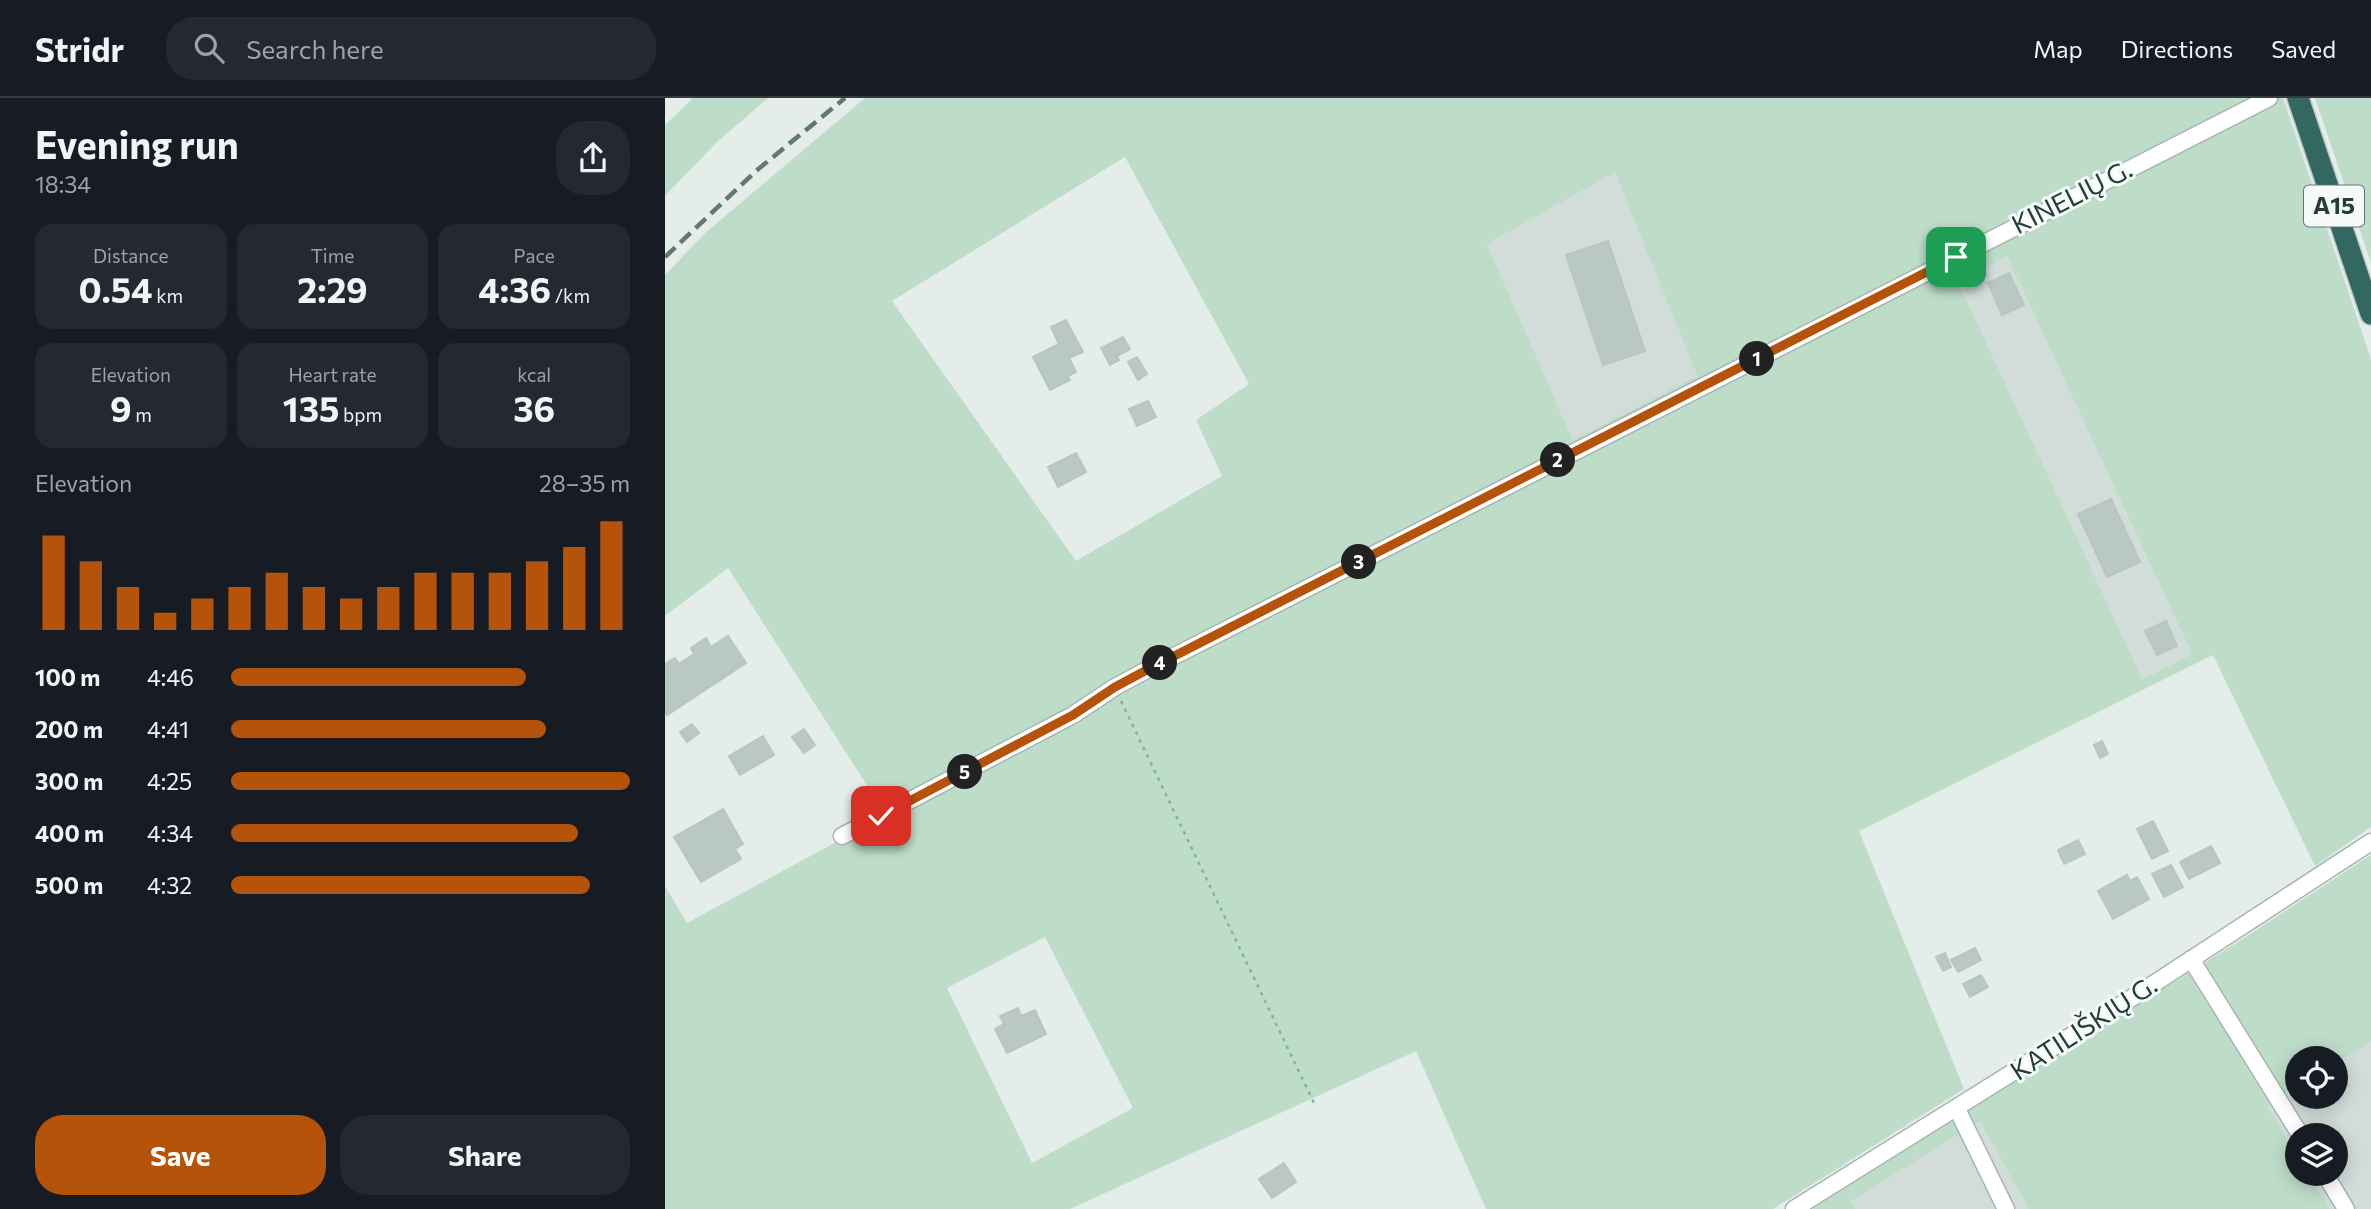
<!DOCTYPE html>
<meta charset="utf-8">
<style>
:root{--surface:#171b24;--page:#242831;--text:#f1f3f6;--muted:#9ea1a6;--line:#363941;--accent:#b45309}
body{margin:0;font-family:Commissioner,sans-serif;background:var(--page);color:var(--text);height:100vh;display:flex;flex-direction:column;font-size:26px;white-space:nowrap}
*{box-sizing:border-box;margin:0}
p{font-size:23px;color:var(--muted)}
.icon{flex:none;width:38px;height:38px;fill:none;stroke:currentColor;stroke-width:2;stroke-linecap:round;stroke-linejoin:round}
.map{position:relative;flex:1;overflow:hidden}
.details{display:flex;flex-direction:column;background:var(--surface);width:665px}
.details>*{flex:none}
.buttons{position:absolute;left:1620px;top:948px;display:grid;gap:14px}
.buttons a{display:grid;place-items:center;width:63px;height:63px;border-radius:50%;background:var(--surface);box-shadow:0 4px 18px #0003;font-size:35px}
.pin{position:absolute;display:grid;place-items:center;width:60px;height:60px;color:#fff;margin:-30px;border-radius:14px;box-shadow:0 4px 10px #0006}
.km{position:absolute;width:35px;height:35px;margin:-18px;border-radius:50%;background:#222;color:#fff;font-size:19px;line-height:35px;text-align:center}
.round{display:grid;place-items:center;flex:none;width:74px;height:74px;border-radius:28px;background:var(--page)}
.summary{display:flex;align-items:center;justify-content:space-between;height:119px;padding:0 35px}
h1{font-size:38px;font-weight:700;line-height:52px}
.figures{display:grid;grid-template-columns:repeat(3,1fr);gap:10px;height:119px;padding:7px 35px}
.figures div{display:grid;align-content:center;border-radius:18px;background:var(--page);text-align:center}
.figures b{font-size:35px;font-weight:700}
.figures small{font-size:19px;font-weight:400}
.figures p{font-size:19px}
.chart{height:196px;padding:14px 35px}
.chart p{display:flex;justify-content:space-between}
.chart svg{width:100%;height:126px;margin-top:7px;stroke:var(--accent);stroke-width:6}
.primary-button{display:flex;gap:14px;margin-top:auto;padding:14px 35px}
.primary-button a{flex:1;height:80px;border-radius:28px;background:var(--accent);color:#fff;font-size:28px;font-weight:700;line-height:80px;text-align:center}
.primary-button a+a{background:var(--page);color:var(--text)}
ul{padding:0 35px;list-style:none;font-size:23px}
li{display:grid;grid-template-columns:112px 84px 1fr;align-items:center;height:52px}
li i{height:18px;border-radius:9px;background:var(--accent)}
header{display:flex;align-items:center;gap:42px;box-sizing:border-box;height:98px;padding:0 35px;background:var(--surface);border-bottom:2px solid var(--line)}
header strong{font-size:33px}
nav{display:flex;gap:38px;margin-inline-start:auto;font-size:24px}
.search{width:490px;height:63px;background:var(--page);display:flex;align-items:center;gap:18px;box-sizing:border-box;padding:0 24px;border-radius:28px;color:var(--muted);font-size:26px}
main{display:flex;flex:1;min-height:0}
.map>svg:first-child{display:block}
.built{fill:#d2ddd9}
.green{fill:#beddc9;fill-rule:evenodd}
.building{fill:#bac8c3;stroke:#b7c6c1;stroke-width:2}
.lines{fill:none;stroke-linecap:round;stroke-linejoin:round}
.street-casing{stroke:#a7b5b1;stroke-width:19}
.highway-casing{stroke:#c2c9c8;stroke-width:24}
.path{stroke:#86afa5;stroke-width:2.5;stroke-dasharray:3.5 5;stroke-linecap:butt}
.street{stroke:#fff;stroke-width:16}
.highway{stroke:#326861;stroke-width:21}
.rail{stroke:#5f7974;stroke-width:4.5;stroke-dasharray:14 7;stroke-linecap:butt}
.route-casing{stroke:#fff;stroke-width:14}
.route{stroke:#b45309;stroke-width:9}
.labels{text-anchor:middle;stroke-width:6;stroke-linejoin:round;paint-order:stroke}
.shield{fill:#f5f9f7;stroke:#637672;stroke-width:2}
.shield-label{font-size:24px;font-weight:bold;fill:#243e39}
.street-label{font-size:26px;fill:#243e39;stroke:#f5f9f7}
</style>
<header>
<strong>Stridr</strong>
<div class="search"><svg class="icon" aria-label="search" viewBox="0 0 24 24"><circle cx="10" cy="10" r="6"/><path d="M15 15l6 6"/></svg>Search here</div>
<nav><a>Map</a><a>Directions</a><a>Saved</a></nav>
</header>
<main>
<section class="details">
<div class="summary"><div><h1>Evening run</h1><p>18:34</p></div><a class="round"><svg class="icon" aria-label="share" viewBox="0 0 24 24"><path d="M12 15V3M7 8l5-5 5 5M5 13v7h14v-7"/></svg></a></div>
<div class="figures">
<div><p>Distance</p><b>0.54<small> km</small></b></div>
<div><p>Time</p><b>2:29</b></div>
<div><p>Pace</p><b>4:36<small> /km</small></b></div>
</div>
<div class="figures">
<div><p>Elevation</p><b>9<small> m</small></b></div>
<div><p>Heart rate</p><b>135<small> bpm</small></b></div>
<div><p>kcal</p><b>36</b></div>
</div>
<div class="chart"><p><span>Elevation</span>28–35 m</p>
<svg viewBox="0 0 160 44" preserveAspectRatio="none"><path d="M5 44V11M15 44V20M25 44V29M35 44V38M45 44V33M55 44V29M65 44V24M75 44V29M85 44V33M95 44V29M105 44V24M115 44V24M125 44V24M135 44V20M145 44V15M155 44V6"/></svg>
</div>
<ul>
<li><b>100 m</b>4:46<i style="width:74%"></i></li>
<li><b>200 m</b>4:41<i style="width:79%"></i></li>
<li><b>300 m</b>4:25<i style="width:100%"></i></li>
<li><b>400 m</b>4:34<i style="width:87%"></i></li>
<li><b>500 m</b>4:32<i style="width:90%"></i></li>
</ul>
<div class="primary-button"><a>Save</a><a>Share</a></div>
</section>
<div class="map">
<svg width="1706" height="1111" viewBox="0 0 1706 1111">
<rect width="100%" height="100%" fill="#e4edea"/>
<!-- built -->
<path class="built" d="M 950,73 L 1032,278 L 908,342 L 822,146 Z
M 1342,157 L 1527,556 L 1476,581 L 1293,182 Z
M 1706,944 L 1706,1111 L 1665,1111 L 1643,1076 L 1671,1076 L 1671,1038 L 1633,1038 L 1633,1059 L 1601,1007 L 1633,988 L 1633,999 L 1671,999 L 1671,965 Z
M 1315,1022 L 1364,1111 L 1190,1111 L 1186,1103 Z"/>
<!-- green -->
<path class="green" d="M 28,0 L 103,0 L 52,44 L 0,98 L 0,27 Z
M 200,0 L 1618,0 L 1706,261 L 1706,729 L 1650,768 L 1548,557 L 1194,733 L 1299,991 L 1108,1111 L 821,1111 L 751,953 L 405,1111 L 0,1111 L 0,788 L 22,825 L 221,717 L 63,470 L 0,518 L 0,177 L 39,136 ZM 460,59 L 584,286 L 531,322 L 557,378 L 411,463 L 227,203 ZM 950,74 L 1032,278 L 908,342 L 822,146 ZM 1342,158 L 1527,556 L 1477,581 L 1293,183 ZM 380,839 L 468,1010 L 367,1065 L 282,890 Z
M 1650,0 L 1706,0 L 1706,165 Z
M 1706,757 L 1706,944 L 1671,965 L 1671,961 L 1633,961 L 1633,988 L 1602,1008 L 1633,1059 L 1633,1076 L 1643,1076 L 1665,1111 L 1364,1111 L 1315,1023 L 1186,1103 L 1190,1111 L 1147,1111 L 1568,847 Z"/>
<!-- building -->
<path class="building" d="M 943,143 L 980,253 L 938,267 L 901,157 Z
M 1344,175 L 1359,207 L 1337,217 L 1323,185 Z
M 401,222 L 418,254 L 404,260 L 411,274 L 403,278 L 405,282 L 385,292 L 368,259 L 394,246 L 386,229 Z
M 458,239 L 465,251 L 452,258 L 454,262 L 445,267 L 436,250 Z
M 472,259 L 482,276 L 473,282 L 463,264 Z
M 483,303 L 491,319 L 472,328 L 464,311 Z
M 411,355 L 421,374 L 393,389 L 383,369 Z
M 1446,401 L 1475,464 L 1442,479 L 1413,416 Z
M 1501,523 L 1512,548 L 1492,557 L 1480,533 Z
M 63,538 L 81,565 L 2,617 L 0,614 L 0,566 L 10,560 L 14,566 L 29,556 L 26,550 L 41,540 L 46,549 Z
M 27,626 L 34,635 L 22,644 L 15,634 Z
M 139,631 L 150,647 L 139,655 L 127,639 Z
M 98,638 L 109,657 L 75,677 L 64,658 Z
M 1437,643 L 1443,656 L 1435,660 L 1429,647 Z
M 58,711 L 78,746 L 70,751 L 76,761 L 36,784 L 9,739 Z
M 1488,723 L 1503,753 L 1487,761 L 1472,731 Z
M 1413,742 L 1420,756 L 1399,766 L 1393,752 Z
M 1546,748 L 1555,765 L 1524,781 L 1515,764 Z
M 1506,767 L 1518,789 L 1499,799 L 1487,776 Z
M 1462,777 L 1465,783 L 1472,779 L 1484,801 L 1448,821 L 1433,793 Z
M 1310,850 L 1316,862 L 1293,874 L 1286,862 Z
M 1280,855 L 1286,869 L 1278,873 L 1271,859 Z
M 1316,877 L 1323,889 L 1305,899 L 1298,886 Z
M 353,910 L 356,918 L 370,912 L 381,936 L 342,955 L 330,931 L 339,926 L 335,918 Z
M 619,1065 L 631,1084 L 607,1100 L 594,1081 Z"/>
<g class="lines">
<defs>
<path id="street" d="M 177,738 L 408,617 L 450,589 L 478,574 L 1604,0
M 1526,861 L 1636,1038
M 1292,1011 L 1341,1111
M 1660,1076 L 1681,1111
M 1129,1111 L 1473,896 L 1706,744"/>
<path id="highway" d="M 1633,0 L 1706,216"/>
</defs>
<!-- street casing -->
<use href="#street" class="street-casing"/>
<!-- highway casing -->
<use href="#highway" class="highway-casing"/>
<!-- path -->
<path class="path" d="M 456,603 L 650,1007"/>
<!-- street -->
<use href="#street" class="street"/>
<!-- highway -->
<use href="#highway" class="highway"/>
<!-- rail -->
<path class="rail" d="M 0,159 L 91,73 L 180,0"/>
</g>
<g class="lines">
<defs>
<path id="route" d="M 216,718 L 408,617 L 450,589 L 478,574 L 1291,159"/>
</defs>
<!-- route casing -->
<use href="#route" class="route-casing"/>
<!-- route -->
<use href="#route" class="route"/>
</g>
<g class="labels">
<!-- shield labels -->
<rect class="shield" x="1639" y="87.5" width="60" height="41" rx="5"/>
<g class="shield-label">
<text x="1669" y="116">A15</text>
</g>
<!-- street labels -->
<g class="street-label">
<text transform="translate(1407 99) rotate(-27)" y="9">KINELIŲ G.</text>
<text transform="translate(1419 930) rotate(-33)" y="9">KATILIŠKIŲ G.</text>
</g>
</g>
</svg>
<div class="buttons">
<a><svg class="icon" aria-label="locate" viewBox="0 0 24 24"><circle cx="12" cy="12" r="6"/><path d="M12 2v4M12 18v4M2 12h4M18 12h4"/></svg></a>
<a><svg class="icon" aria-label="layers" viewBox="0 0 24 24"><path d="M12 4l9 5-9 5-9-5zM3 14l9 5 9-5"/></svg></a>
</div>
<div class="pin" style="left:1291px;top:159px;background:#1e9e55"><svg class="icon" aria-label="arrive" viewBox="0 0 24 24"><path d="M6 21V4h12l-3 4 3 4H6"/></svg></div>
<div class="pin" style="left:216px;top:718px;background:#d93025"><svg class="icon" aria-label="check" viewBox="0 0 24 24"><path d="M5 12l5 5 9-10"/></svg></div>
<b class="km" style="left:1092px;top:261px">1</b>
<b class="km" style="left:893px;top:362px">2</b>
<b class="km" style="left:694px;top:464px">3</b>
<b class="km" style="left:495px;top:565px">4</b>
<b class="km" style="left:300px;top:674px">5</b>
</div>
</main>
